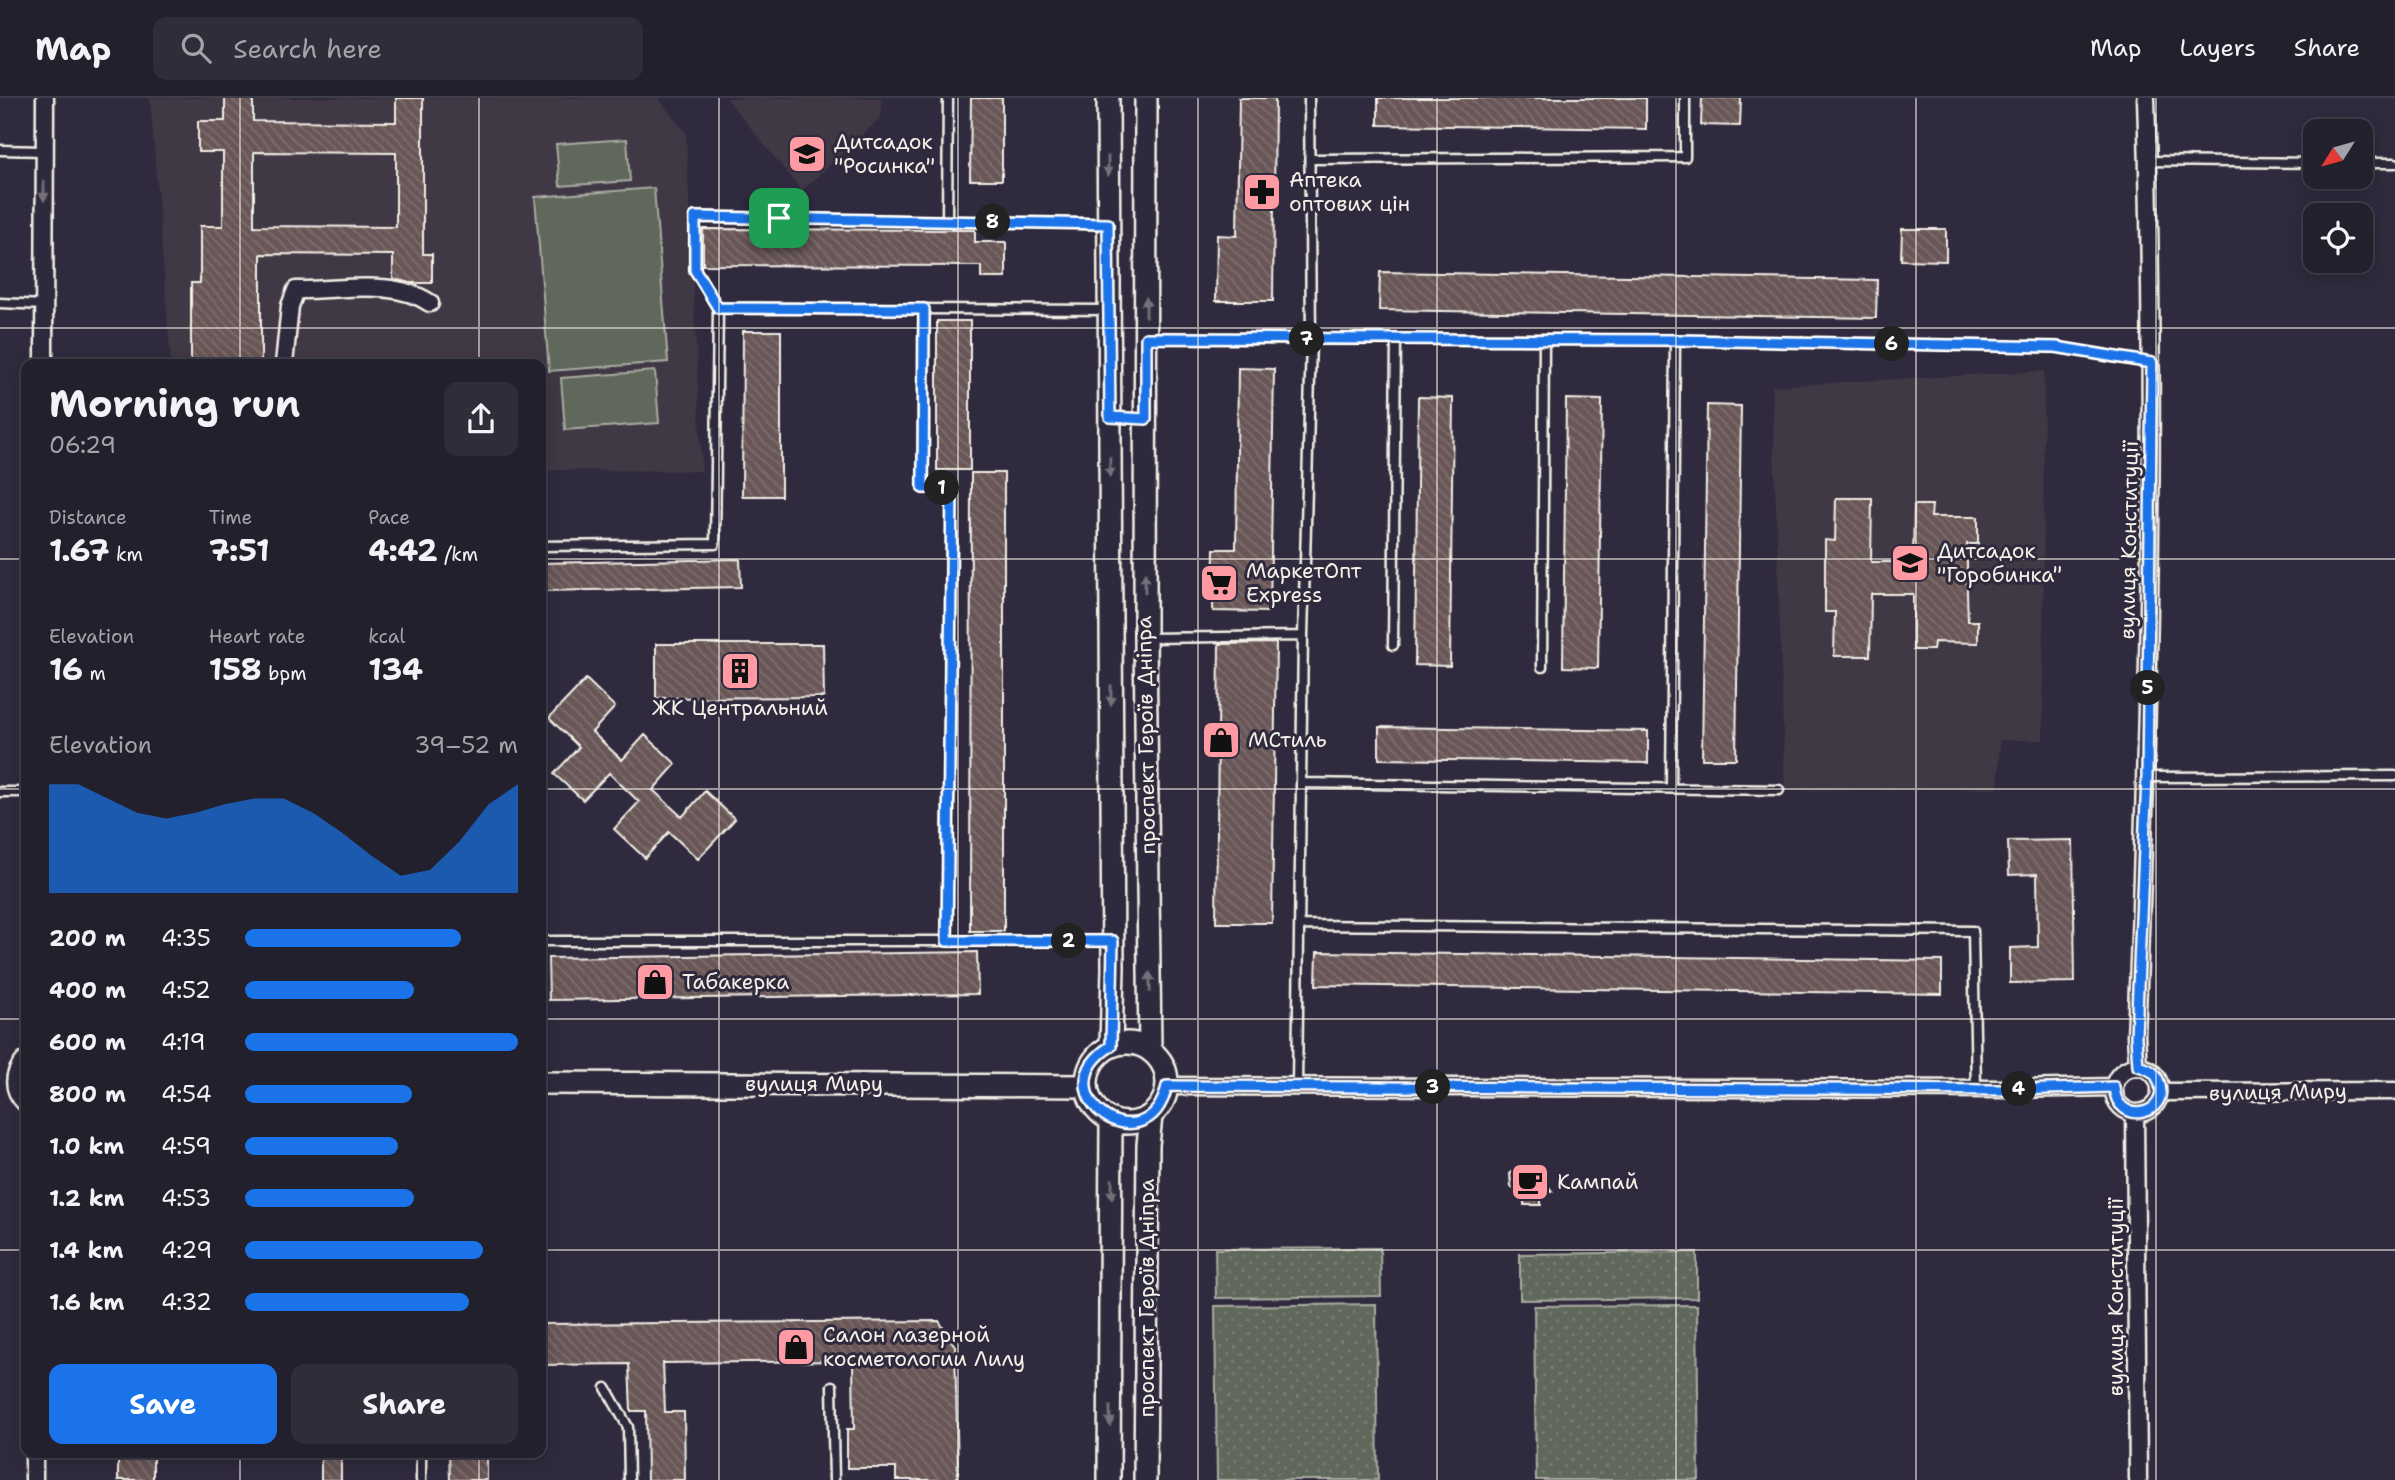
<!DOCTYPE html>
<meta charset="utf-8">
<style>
:root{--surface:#23202e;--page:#2f2d3a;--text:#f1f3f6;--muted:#a3a3aa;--line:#403e4a;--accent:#1a73e8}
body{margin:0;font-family:"Shantell Sans",sans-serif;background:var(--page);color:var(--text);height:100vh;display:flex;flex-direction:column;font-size:26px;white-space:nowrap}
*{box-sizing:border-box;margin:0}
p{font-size:23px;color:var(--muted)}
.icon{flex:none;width:38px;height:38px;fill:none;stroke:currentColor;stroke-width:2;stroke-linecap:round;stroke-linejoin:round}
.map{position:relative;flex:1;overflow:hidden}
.sheet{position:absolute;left:21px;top:261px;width:525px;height:1099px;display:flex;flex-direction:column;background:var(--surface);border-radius:14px;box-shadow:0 4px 18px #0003,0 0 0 2px var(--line)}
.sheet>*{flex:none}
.needle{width:46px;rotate:233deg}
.fabs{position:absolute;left:2303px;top:21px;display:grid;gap:14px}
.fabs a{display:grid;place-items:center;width:70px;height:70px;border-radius:14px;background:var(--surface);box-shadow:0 4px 18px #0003,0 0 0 2px var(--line);font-size:35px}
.pin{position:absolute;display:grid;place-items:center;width:60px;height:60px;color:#fff;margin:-30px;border-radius:14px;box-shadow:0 4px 10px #0006}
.km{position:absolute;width:35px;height:35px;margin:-18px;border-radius:50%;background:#222;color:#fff;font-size:19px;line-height:35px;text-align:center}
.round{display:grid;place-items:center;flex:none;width:74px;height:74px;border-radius:14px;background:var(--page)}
.head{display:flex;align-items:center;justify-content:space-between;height:119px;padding:0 28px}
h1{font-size:38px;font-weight:700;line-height:52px}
.stats{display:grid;grid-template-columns:repeat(3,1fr);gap:10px;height:119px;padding:7px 28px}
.stats div{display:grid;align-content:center}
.stats b{font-size:30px;font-weight:700}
.stats small{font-size:19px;font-weight:400}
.stats p{font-size:19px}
.chart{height:196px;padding:14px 28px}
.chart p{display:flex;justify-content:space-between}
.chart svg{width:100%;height:126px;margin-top:7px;fill:var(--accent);opacity:.7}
.button{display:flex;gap:14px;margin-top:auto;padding:14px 28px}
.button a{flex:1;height:80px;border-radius:14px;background:var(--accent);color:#fff;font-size:28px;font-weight:700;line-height:80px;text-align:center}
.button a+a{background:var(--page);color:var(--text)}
ul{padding:0 28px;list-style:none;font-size:23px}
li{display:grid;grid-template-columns:112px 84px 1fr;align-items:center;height:52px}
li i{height:18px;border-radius:9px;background:var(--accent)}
header{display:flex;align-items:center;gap:42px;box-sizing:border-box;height:98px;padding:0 35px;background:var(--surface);border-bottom:2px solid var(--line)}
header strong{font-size:33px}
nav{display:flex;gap:38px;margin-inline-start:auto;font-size:24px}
.search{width:490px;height:63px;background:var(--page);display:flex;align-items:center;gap:18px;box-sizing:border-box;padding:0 24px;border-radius:14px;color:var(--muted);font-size:26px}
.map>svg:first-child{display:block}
.built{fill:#403745}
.grass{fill:url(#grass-dots);stroke:#aaaca2;stroke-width:2}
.park{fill:#60685b;stroke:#aaaca2;stroke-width:2}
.building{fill:url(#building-back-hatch);stroke:#f4f1e8;stroke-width:2;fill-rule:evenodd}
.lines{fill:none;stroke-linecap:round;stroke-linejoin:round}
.lane-casing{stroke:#f4f1e8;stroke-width:13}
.street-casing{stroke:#f4f1e8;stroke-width:21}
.secondary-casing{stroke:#f4f1e8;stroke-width:26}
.lane{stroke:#2f2a3d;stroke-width:8}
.street{stroke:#2f2a3d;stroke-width:16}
.secondary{stroke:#2f2a3d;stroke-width:21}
.oneway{fill:#747079}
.route-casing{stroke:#fff;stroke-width:14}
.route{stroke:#1a73e8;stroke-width:9}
.grid{fill:none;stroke:#f4f1e8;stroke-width:2;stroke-opacity:0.55}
.labels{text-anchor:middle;stroke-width:6;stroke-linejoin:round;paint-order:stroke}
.poi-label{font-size:21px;fill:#f4f1e8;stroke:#2f2a3d;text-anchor:start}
.street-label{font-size:21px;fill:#f4f1e8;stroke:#2f2a3d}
</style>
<header>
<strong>Map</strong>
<div class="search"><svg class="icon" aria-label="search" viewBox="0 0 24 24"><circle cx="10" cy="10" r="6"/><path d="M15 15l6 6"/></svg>Search here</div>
<nav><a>Map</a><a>Layers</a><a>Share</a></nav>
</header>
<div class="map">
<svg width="2395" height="1382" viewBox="0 0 2395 1382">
<defs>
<pattern id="grass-dots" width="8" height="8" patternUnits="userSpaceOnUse" patternTransform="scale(1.75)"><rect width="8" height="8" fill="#60685b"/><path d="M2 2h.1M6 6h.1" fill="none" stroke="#777e73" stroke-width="1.8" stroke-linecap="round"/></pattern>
<pattern id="building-back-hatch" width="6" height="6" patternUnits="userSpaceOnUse" patternTransform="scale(1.75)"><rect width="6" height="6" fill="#695657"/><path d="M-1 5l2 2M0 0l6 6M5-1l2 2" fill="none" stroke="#7f6f6f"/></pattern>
</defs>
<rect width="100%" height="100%" fill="#2f2a3d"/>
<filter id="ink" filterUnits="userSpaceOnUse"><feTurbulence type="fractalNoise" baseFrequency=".0143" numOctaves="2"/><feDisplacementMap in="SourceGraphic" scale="14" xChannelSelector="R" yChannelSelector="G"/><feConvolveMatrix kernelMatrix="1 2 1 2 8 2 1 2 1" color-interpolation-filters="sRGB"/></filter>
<g filter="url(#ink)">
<!-- built -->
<path class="built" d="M 150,0 L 658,0 L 686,35 L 702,373 L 541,372 L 541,266 L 171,266 Z
M 726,0 L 881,0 L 881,19 L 802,93 Z
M 2044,273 L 2043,642 L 2000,642 L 1998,690 L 1785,692 L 1772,288 Z"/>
<!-- grass -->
<path class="grass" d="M 1380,1150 L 1381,1198 L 1216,1200 L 1215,1151 Z
M 1697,1154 L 1697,1200 L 1520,1202 L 1520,1156 Z
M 1376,1206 L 1378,1382 L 1217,1382 L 1215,1208 Z
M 1697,1207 L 1699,1382 L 1536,1382 L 1534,1208 Z"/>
<!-- park -->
<path class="park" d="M 627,41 L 630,83 L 560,88 L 556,46 Z
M 654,90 L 668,264 L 549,273 L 535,99 Z
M 655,273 L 659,325 L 565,332 L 561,280 Z"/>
<!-- building -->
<path class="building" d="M 225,0 L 253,0 L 253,23 L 396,24 L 396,0 L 423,0 L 423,156 L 432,156 L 432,185 L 410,185 L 393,181 L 393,157 L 261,156 L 261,266 L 191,265 L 191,185 L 200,185 L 200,128 L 223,128 L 223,54 L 198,54 L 198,23 L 225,23 ZM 254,54 L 396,55 L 396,129 L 254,128 Z
M 971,0 L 1002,0 L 1002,82 L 970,82 Z
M 1239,0 L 1275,0 L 1273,203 L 1216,203 L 1217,137 L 1237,138 Z
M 1378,0 L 1646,0 L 1646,31 L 1378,27 Z
M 1702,0 L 1741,0 L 1740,28 L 1701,27 Z
M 703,131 L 975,132 L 975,144 L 1006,144 L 1006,180 L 981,180 L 981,168 L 703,167 Z
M 1902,131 L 1946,131 L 1946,163 L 1901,162 Z
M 1380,174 L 1877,182 L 1876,220 L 1379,212 Z
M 937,223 L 970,223 L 970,372 L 937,372 Z
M 743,233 L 781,233 L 781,398 L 742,398 Z
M 1238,270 L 1274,271 L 1270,514 L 1213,513 L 1214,451 L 1236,451 Z
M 1418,299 L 1453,300 L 1450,568 L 1415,567 Z
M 1566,301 L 1602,302 L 1598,570 L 1563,569 Z
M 1707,307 L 1741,308 L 1736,661 L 1702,661 Z
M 971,375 L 1004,375 L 1004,833 L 970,833 Z
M 1836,400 L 1872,400 L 1871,464 L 1913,464 L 1914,407 L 1932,407 L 1931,419 L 1978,419 L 1978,446 L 1967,446 L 1967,495 L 1968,523 L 1978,523 L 1978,545 L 1934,544 L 1933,552 L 1913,552 L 1913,496 L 1871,496 L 1870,558 L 1834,558 L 1835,514 L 1825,514 L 1825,442 L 1835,443 Z
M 740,461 L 741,489 L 541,493 L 541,465 Z
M 1276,545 L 1272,825 L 1216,825 L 1219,546 Z
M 656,546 L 823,546 L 824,599 L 656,600 Z
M 586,581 L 615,609 L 592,634 L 622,662 L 645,637 L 676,666 L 653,692 L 682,719 L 705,693 L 735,721 L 698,761 L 669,734 L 645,760 L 614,731 L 639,704 L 609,675 L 583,702 L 554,676 L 579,649 L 549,620 Z
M 1379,629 L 1648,633 L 1648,665 L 1379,661 Z
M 2073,742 L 2075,884 L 2010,885 L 2010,850 L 2038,849 L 2037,776 L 2009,777 L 2008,743 Z
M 977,854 L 978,896 L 549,902 L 548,860 Z
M 1317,854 L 1942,863 L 1942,896 L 1316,887 Z
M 1520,1067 L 1526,1067 L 1535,1071 L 1552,1093 L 1541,1093 L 1541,1107 L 1524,1107 L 1524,1098 L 1511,1089 L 1510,1076 Z
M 939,1223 L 955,1248 L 958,1375 L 956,1382 L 896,1382 L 896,1370 L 847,1370 L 847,1331 L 854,1331 L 853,1263 L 663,1265 L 665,1314 L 684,1314 L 685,1382 L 647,1382 L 646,1313 L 631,1313 L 629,1266 L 541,1267 L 541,1226 Z
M 118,1354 L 153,1354 L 153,1382 L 118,1382 Z
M 321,1354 L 341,1354 L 341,1382 L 321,1382 Z
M 449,1354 L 487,1354 L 487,1382 L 450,1382 Z"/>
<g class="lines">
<defs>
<path id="lane" d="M 1309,0 L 1311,241 L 1675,242 L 2056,249 L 2152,265
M 0,52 L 44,53
M 1310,61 L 1685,59 L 1685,0
M 2148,63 L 2315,65
M 2361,65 L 2395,65
M 947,123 L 948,0
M 0,205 L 44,207
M 718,210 L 695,172 L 695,119 L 1108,126
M 924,211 L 923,390 L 952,389 L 947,843
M 1146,240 L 1311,241 L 1303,538
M 541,448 L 715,446 L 718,210 L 1107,212
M 1148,540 L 1303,538 L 1297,988
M 1393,547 L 1396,241
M 1542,569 L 1544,242
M 2147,679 L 2395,678
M 1301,685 L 1779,692
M 1671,690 L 1675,242
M 0,694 L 26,694
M 1299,827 L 1973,833 L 1976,991
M 541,843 L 1113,843
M 832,1288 L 834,1382
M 606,1290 L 628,1329 L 629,1382
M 421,1354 L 421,1382"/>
<path id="street" d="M 44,266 L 45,0
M 284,266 L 290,208 L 296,192 C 339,193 393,180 430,205
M 2138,968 L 2136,938 C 2149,625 2156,313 2146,0
M2114 992a23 23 0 1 1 46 0a23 23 0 1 1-46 0Z
M 1167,988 L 2012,991 L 2114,989
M 2161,994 L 2395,993
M 2135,1015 L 2138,1382
M 34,1382 L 34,1354"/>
<path id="secondary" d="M 1108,0 L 1113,871 L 1111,948
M 1146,0 L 1145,540 L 1150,952
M1087 985a40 40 0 1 1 80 0a40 40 0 1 1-80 0Z
M 26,965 C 15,977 15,991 26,1002
M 541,985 L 1087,988
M 1109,1382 L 1111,1023
M 1145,1382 L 1148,1047 L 1151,1018"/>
</defs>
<!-- lane casing -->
<use href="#lane" class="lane-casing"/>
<!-- street casing -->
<use href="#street" class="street-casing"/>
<!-- secondary casing -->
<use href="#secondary" class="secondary-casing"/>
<!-- lane -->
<use href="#lane" class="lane"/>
<!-- street -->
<use href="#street" class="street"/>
<!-- secondary -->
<use href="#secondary" class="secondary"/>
</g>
<!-- one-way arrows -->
<defs><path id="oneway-solid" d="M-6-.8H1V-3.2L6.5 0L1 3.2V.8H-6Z" transform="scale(1.75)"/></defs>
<g class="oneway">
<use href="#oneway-solid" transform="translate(1108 68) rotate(90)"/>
<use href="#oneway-solid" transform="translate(44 93) rotate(90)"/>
<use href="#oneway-solid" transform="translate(1146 209) rotate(-90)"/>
<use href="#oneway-solid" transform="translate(1110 369) rotate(90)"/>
<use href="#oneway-solid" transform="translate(1145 485) rotate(-90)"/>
<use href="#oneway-solid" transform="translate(1111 597) rotate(90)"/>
<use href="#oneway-solid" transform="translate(1150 884) rotate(-91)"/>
<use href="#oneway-solid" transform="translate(1112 1091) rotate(91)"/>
<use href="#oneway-solid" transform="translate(1110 1318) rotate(90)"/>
</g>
</g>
<g class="lines" filter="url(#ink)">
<defs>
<path id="route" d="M 695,119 L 1108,126 L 1110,319 L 1146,321 L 1146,240 L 1675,242 L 2056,249 L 2152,265 L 2147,679 L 2136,938 L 2138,968 C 2148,970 2156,974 2159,984 C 2171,1017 2117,1030 2114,989 L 2012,992 L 1167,988 C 1148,1072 1037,995 1111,948 L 1113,843 L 947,843 L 952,390 L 923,390 L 924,211 L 718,210 L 695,172 Z"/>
</defs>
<!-- route casing -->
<use href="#route" class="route-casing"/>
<!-- route -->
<use href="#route" class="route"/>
</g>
<!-- grid -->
<path class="grid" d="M 240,0 L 240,266M 479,0 L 479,266M 719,0 L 719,1382M 958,0 L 958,1382M 1198,0 L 1198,1382M 1437,0 L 1437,1382M 1676,0 L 1676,1382M 1916,0 L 1916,1382M 2156,0 L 2156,1382M 0,230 L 2395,230M 0,461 L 26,461M 541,461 L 2395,461M 0,691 L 26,691M 541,691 L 2395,691M 0,921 L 26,921M 541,921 L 2395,921M 0,1152 L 26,1152M 541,1152 L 2395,1152M 240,1354 L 240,1382M 479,1354 L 479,1382"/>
<!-- icons -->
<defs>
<symbol id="school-square" viewBox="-11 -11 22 22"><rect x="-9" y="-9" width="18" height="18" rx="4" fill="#ff9aa2" stroke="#2f2a3d"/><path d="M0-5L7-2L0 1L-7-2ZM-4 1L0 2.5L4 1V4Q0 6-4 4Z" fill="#111"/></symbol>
<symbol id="pharmacy-square" viewBox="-11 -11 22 22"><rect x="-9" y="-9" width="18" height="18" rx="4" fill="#ff9aa2" stroke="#2f2a3d"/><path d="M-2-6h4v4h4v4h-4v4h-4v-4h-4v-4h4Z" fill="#111"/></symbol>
<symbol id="supermarket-square" viewBox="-11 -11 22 22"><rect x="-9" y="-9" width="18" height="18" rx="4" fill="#ff9aa2" stroke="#2f2a3d"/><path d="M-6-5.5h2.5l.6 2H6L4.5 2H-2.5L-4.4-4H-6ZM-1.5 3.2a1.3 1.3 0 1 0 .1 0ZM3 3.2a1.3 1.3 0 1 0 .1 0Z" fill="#111"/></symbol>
<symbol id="building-square" viewBox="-11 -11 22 22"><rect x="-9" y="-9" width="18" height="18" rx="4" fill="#ff9aa2" stroke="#2f2a3d"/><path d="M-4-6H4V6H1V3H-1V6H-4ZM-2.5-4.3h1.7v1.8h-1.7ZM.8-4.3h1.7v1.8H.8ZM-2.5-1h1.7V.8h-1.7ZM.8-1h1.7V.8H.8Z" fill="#111"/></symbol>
<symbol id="shop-square" viewBox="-11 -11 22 22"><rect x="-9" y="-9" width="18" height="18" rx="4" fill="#ff9aa2" stroke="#2f2a3d"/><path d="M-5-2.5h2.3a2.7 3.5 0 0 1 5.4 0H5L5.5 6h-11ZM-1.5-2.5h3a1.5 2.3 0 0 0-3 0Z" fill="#111"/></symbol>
<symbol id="cafe-square" viewBox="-11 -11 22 22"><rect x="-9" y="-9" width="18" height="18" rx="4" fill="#ff9aa2" stroke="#2f2a3d"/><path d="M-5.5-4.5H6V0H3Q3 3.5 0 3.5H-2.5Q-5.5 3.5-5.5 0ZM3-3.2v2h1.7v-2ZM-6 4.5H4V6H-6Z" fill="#111"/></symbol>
</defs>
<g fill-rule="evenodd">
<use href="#school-square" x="785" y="34" width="44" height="44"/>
<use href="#pharmacy-square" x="1240" y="72" width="44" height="44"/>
<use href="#school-square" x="1888" y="443" width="44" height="44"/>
<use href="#supermarket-square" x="1197" y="463" width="44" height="44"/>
<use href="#building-square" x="718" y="551" width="44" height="44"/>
<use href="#shop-square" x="1199" y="620" width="44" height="44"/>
<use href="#shop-square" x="633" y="862" width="44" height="44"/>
<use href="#cafe-square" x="1508" y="1062" width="44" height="44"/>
<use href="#shop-square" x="774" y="1227" width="44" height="44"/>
</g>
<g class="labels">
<!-- poi labels -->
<g class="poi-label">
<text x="834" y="51">Дитсадок<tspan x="834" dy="24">"Росинка"</tspan></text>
<text x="1289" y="89">Аптека<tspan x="1289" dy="24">оптових цін</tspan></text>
<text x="1937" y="460">Дитсадок<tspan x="1937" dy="24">"Горобинка"</tspan></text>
<text x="1246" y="480">МаркетОпт<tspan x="1246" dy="24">Express</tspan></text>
<text x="740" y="617" text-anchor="middle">ЖК Центральний</text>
<text x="1248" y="649">МСтиль</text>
<text x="682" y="891">Табакерка</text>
<text x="1557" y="1091">Кампай</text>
<text x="823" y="1244">Салон лазерной<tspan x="823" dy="24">косметологии Лилу</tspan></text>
</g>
<!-- street labels -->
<g class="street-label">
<text transform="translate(2129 442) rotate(-89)" y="7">вулиця Конституції</text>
<text transform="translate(1146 637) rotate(-91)" y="7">проспект Героїв Дніпра</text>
<text x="814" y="993">вулиця Миру</text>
<text transform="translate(2278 994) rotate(-1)" y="7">вулиця Миру</text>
<text transform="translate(2116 1199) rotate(-90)" y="7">вулиця Конституції</text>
<text transform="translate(1147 1200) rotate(-90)" y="7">проспект Героїв Дніпра</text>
</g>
</g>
</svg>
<div class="fabs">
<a><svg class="needle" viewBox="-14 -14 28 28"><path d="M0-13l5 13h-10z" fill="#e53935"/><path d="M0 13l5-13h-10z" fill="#a3a3aa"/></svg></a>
<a><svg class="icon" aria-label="locate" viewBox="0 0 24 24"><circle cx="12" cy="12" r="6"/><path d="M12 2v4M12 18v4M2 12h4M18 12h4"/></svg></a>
</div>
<div class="pin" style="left:779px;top:120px;background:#1e9e55"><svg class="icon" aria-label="arrive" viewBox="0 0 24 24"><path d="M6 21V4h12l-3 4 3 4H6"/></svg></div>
<b class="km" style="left:942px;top:390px">1</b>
<b class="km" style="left:1069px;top:843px">2</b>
<b class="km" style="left:1433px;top:989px">3</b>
<b class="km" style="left:2019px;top:991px">4</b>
<b class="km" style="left:2148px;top:590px">5</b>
<b class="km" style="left:1892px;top:246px">6</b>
<b class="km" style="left:1307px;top:241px">7</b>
<b class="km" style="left:993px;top:124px">8</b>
<section class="sheet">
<div class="head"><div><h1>Morning run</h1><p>06:29</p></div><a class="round"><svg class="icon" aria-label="share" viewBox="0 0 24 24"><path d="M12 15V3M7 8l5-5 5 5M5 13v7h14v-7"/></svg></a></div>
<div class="stats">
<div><p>Distance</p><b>1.67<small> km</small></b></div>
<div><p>Time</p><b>7:51</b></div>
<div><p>Pace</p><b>4:42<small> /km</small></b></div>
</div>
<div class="stats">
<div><p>Elevation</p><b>16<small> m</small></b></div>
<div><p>Heart rate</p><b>158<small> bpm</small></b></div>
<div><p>kcal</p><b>134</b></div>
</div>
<div class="chart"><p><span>Elevation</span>39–52 m</p>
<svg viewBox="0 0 160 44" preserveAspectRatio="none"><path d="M0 44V6L10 6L20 11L30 16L40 18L50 16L60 13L70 11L80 11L90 16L100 23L110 31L120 38L130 36L140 26L150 13L160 6V44z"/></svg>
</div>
<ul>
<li><b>200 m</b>4:35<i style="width:79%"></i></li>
<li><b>400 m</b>4:52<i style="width:62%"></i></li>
<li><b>600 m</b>4:19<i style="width:100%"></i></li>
<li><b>800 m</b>4:54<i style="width:61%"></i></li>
<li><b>1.0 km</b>4:59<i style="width:56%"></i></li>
<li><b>1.2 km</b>4:53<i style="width:62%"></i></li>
<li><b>1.4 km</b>4:29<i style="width:87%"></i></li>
<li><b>1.6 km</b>4:32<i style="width:82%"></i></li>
</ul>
<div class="button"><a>Save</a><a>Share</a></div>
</section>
</div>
